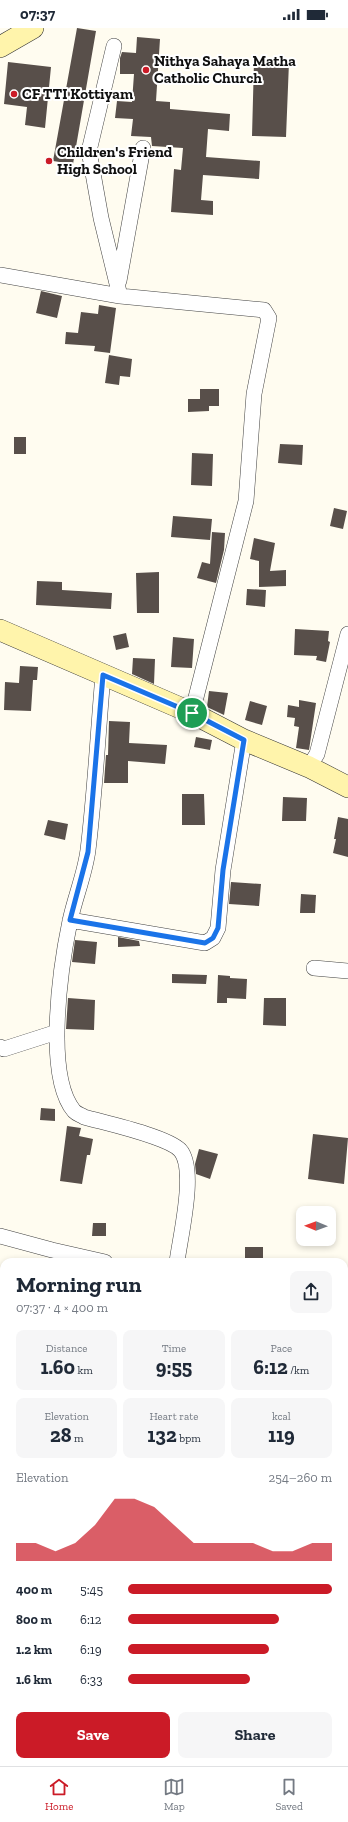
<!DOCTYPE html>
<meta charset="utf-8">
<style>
:root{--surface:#fff;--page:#f6f6f7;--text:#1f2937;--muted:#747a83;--line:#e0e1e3;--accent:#cb1b27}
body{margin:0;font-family:"Zilla Slab",serif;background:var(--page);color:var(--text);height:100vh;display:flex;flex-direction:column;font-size:15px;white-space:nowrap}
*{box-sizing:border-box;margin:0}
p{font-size:13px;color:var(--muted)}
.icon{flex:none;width:22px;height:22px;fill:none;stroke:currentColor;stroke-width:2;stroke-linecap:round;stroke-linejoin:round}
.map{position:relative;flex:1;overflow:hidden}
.sheet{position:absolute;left:0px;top:1230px;width:348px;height:508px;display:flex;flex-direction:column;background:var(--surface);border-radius:12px 12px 0 0;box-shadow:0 2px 6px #0003}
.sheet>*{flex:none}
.needle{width:26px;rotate:271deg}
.tools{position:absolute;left:296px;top:1178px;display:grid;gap:8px}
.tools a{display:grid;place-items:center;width:40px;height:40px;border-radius:8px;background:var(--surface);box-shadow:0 2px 6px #0003;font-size:20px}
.pin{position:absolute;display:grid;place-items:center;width:34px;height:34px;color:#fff;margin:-17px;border:2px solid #fff;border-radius:50%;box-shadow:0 1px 4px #0007}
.round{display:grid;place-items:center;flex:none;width:42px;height:42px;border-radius:8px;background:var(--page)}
.head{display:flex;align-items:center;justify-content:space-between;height:68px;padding:0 16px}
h1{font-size:22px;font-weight:800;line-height:30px}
.figures{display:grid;grid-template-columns:repeat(3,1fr);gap:6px;height:68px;padding:4px 16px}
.figures div{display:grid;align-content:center;border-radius:8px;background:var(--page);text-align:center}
.figures b{font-size:20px;font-weight:800}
.figures small{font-size:11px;font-weight:400}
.figures p{font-size:11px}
.chart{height:112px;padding:8px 16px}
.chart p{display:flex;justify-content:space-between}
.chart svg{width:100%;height:72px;margin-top:4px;fill:var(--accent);opacity:.7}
.cta{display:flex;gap:8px;margin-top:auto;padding:8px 16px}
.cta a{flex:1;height:46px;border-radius:8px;background:var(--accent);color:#fff;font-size:16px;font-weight:800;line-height:46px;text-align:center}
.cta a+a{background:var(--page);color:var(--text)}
ul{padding:0 16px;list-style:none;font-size:13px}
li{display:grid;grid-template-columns:64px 48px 1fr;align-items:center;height:30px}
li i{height:10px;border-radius:5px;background:var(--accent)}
.status{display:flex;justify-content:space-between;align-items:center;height:28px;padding:0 20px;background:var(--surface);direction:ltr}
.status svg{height:11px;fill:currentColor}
.tabs{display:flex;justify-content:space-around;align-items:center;height:56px;border-top:1px solid var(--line);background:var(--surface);font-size:11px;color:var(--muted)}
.tabs a{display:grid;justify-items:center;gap:2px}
.tabs .current{color:var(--accent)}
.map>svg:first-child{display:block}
.building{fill:#584f4a}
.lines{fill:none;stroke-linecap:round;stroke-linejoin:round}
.minor-casing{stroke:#424242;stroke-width:16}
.secondary-casing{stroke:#313131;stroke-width:22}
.minor{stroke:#fff;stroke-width:15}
.secondary{stroke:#fff4ab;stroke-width:21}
.route-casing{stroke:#fff;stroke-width:8}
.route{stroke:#1a73e8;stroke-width:5}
.poi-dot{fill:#cb1b27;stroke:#fff;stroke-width:1.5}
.labels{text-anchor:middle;stroke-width:4;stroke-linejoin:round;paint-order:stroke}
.poi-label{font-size:15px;font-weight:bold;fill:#0f0f0f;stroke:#fff;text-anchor:start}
</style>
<div class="status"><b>07:37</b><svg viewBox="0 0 49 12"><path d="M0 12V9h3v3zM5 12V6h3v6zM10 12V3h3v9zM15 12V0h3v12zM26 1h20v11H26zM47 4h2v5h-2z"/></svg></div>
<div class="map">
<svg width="348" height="1738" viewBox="0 0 348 1738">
<rect width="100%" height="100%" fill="#fffcf0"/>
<!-- building -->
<path class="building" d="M 77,0 L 96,3 L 73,136 L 53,133 Z
M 137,9 L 160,11 L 156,73 L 170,74 L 170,81 L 230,86 L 229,103 L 208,101 L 206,129 L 260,133 L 259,151 L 203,147 L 201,172 L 213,173 L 213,187 L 171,184 L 174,141 L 181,142 L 183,120 L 152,118 L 151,109 L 131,108 L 133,91 L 115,90 L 117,73 L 132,74 L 134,46 L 120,46 L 120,30 L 122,24 L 136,25 Z
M 254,33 L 289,34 L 286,109 L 252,108 Z
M 8,34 L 51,39 L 45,100 L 25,97 L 27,79 L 4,76 Z
M 41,263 L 62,268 L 57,290 L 36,285 Z
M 99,277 L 116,280 L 110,325 L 94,323 L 95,318 L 65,316 L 66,304 L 78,305 L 81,284 L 98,286 Z
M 109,327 L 132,331 L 130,349 L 120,348 L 119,357 L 105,355 Z
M 200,361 L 219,361 L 219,378 L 209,378 L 209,383 L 188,384 L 188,371 L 200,371 Z
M 14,409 L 26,409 L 26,426 L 14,426 Z
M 280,416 L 303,417 L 302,437 L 278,435 Z
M 192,425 L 213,426 L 212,458 L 191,457 Z
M 334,480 L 347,483 L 343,501 L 330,498 Z
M 173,488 L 212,491 L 210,512 L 171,509 Z
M 212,504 L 225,505 L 224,522 L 216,555 L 197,550 L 202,534 L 210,536 Z
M 254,510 L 275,515 L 270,543 L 286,542 L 286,558 L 259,559 L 259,533 L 250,531 Z
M 159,544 L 159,585 L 137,585 L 136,545 Z
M 37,553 L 62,554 L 62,562 L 112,565 L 111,581 L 36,577 Z
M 247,561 L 266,562 L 265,579 L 246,577 Z
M 295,601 L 329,603 L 328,613 L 330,614 L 326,634 L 316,632 L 317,628 L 294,627 Z
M 126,605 L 129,619 L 116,622 L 113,608 Z
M 173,609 L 194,611 L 192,640 L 171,639 Z
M 133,630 L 155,631 L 154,656 L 132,646 Z
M 20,638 L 38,639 L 37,652 L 33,652 L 31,683 L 4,682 L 5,654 L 19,655 Z
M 209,663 L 228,665 L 224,687 L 207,679 Z
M 299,672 L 316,675 L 309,722 L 296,720 L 299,699 L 294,698 L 295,690 L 287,689 L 288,677 L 299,679 Z
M 250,673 L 267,678 L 262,697 L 245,692 Z
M 109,693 L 130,694 L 129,715 L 167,717 L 165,736 L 128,733 L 128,755 L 104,755 L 106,727 L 108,727 Z
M 196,709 L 212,712 L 210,722 L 194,719 Z
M 182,766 L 204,766 L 205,797 L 182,797 Z
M 283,769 L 307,770 L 306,793 L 282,793 Z
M 338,789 L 348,791 L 348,829 L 333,825 L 336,811 L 334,811 Z
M 48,792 L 68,796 L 65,812 L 44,807 Z
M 231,854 L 261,856 L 259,878 L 229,876 Z
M 301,866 L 316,867 L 315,885 L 300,885 Z
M 118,909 L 139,913 L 140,918 L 118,919 Z
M 75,912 L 97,914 L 95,936 L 72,934 Z
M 172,946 L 207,947 L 206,956 L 172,955 Z
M 218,947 L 230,948 L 230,950 L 247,951 L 246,971 L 227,970 L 227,975 L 217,975 Z
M 68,970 L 95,972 L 94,1002 L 66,1001 Z
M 264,970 L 286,970 L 286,998 L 263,997 Z
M 41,1080 L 55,1081 L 55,1093 L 40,1092 Z
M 67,1098 L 81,1100 L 79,1108 L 93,1111 L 90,1127 L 87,1127 L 82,1156 L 60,1153 Z
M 313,1106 L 348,1110 L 344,1156 L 308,1151 Z
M 199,1121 L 218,1126 L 210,1151 L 196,1146 L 195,1136 Z
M 93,1195 L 106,1195 L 106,1208 L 92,1208 Z
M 245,1219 L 263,1219 L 263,1234 L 245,1234 Z"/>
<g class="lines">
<defs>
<path id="minor" d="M 114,18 L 89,123 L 101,190 L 120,268
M 0,247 L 120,268 L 264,282 L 269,290 L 254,366 L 246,473 L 192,685
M 119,253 L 143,120
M 103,647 C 98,705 95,764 88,822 C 85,846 75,869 70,893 C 61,936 44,1047 74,1083 C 77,1086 81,1087 84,1089 C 105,1095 166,1108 180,1122 C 197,1141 180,1209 177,1234
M 309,739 L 317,726 L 348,606
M 70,892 L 205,915 L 213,910 L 218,900 L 223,842 L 244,712
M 314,940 L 348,943
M 0,1019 L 4,1021 L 57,1004
M 0,1208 L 52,1222 L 105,1234
M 344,1261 L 348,1261
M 0,1622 L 2,1626
M 344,1670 L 348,1670"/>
<path id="secondary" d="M 0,19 L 33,0
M 0,602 L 192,685 L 244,712 L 309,739 L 348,759
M 344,1548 L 348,1533
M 311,1738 L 312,1734"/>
</defs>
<!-- minor casing -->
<use href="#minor" class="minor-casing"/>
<!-- secondary casing -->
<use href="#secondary" class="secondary-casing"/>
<!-- minor -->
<use href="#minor" class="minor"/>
<!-- secondary -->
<use href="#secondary" class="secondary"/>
</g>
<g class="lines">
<defs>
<path id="route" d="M 103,647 L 192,685 L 244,712 L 223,842 L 218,900 L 213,910 L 205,915 L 70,892 L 88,824 Z"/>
</defs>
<!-- route casing -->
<use href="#route" class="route-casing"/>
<!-- route -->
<use href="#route" class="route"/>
</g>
<!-- markers -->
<g class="poi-dot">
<circle cx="146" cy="42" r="4"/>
<circle cx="14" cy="66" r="4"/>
<circle cx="49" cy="133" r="4"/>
</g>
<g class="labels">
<!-- poi labels -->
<g class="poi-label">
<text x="154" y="38">Nithya Sahaya Matha<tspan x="154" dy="17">Catholic Church</tspan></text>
<text x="22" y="71">CF TTI Kottiyam</text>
<text x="57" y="129">Children's Friend<tspan x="57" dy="17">High School</tspan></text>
</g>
</g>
</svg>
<div class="tools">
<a><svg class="needle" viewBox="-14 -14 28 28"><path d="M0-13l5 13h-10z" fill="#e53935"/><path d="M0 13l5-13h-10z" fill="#747a83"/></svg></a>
</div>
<div class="pin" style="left:192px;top:685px;background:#1e9e55"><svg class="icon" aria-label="arrive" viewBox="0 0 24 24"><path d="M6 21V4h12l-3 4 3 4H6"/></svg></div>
<section class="sheet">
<div class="head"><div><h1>Morning run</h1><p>07:37 · 4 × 400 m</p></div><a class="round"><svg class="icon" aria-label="share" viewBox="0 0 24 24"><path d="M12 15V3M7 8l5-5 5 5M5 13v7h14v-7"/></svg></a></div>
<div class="figures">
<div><p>Distance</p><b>1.60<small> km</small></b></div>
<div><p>Time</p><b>9:55</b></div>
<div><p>Pace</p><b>6:12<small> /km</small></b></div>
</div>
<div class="figures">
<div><p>Elevation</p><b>28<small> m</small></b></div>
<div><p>Heart rate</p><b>132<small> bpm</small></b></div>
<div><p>kcal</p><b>119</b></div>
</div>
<div class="chart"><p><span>Elevation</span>254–260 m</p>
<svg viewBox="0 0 160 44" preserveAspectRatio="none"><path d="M0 44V33L10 33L20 38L30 33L40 22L50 6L60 6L70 11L80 22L90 33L100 33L110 33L120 33L130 38L140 38L150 33L160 33V44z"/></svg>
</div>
<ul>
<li><b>400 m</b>5:45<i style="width:100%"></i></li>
<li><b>800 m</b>6:12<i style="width:74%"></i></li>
<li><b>1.2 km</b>6:19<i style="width:69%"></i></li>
<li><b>1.6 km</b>6:33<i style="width:60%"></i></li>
</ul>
<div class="cta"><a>Save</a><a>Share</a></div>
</section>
</div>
<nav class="tabs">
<a class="current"><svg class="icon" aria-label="home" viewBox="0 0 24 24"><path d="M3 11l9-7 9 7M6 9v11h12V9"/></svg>Home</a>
<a><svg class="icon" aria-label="map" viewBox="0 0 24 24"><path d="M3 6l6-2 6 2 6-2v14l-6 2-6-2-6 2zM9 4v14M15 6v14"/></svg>Map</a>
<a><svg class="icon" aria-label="saved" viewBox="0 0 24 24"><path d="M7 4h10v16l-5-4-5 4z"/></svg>Saved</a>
</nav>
